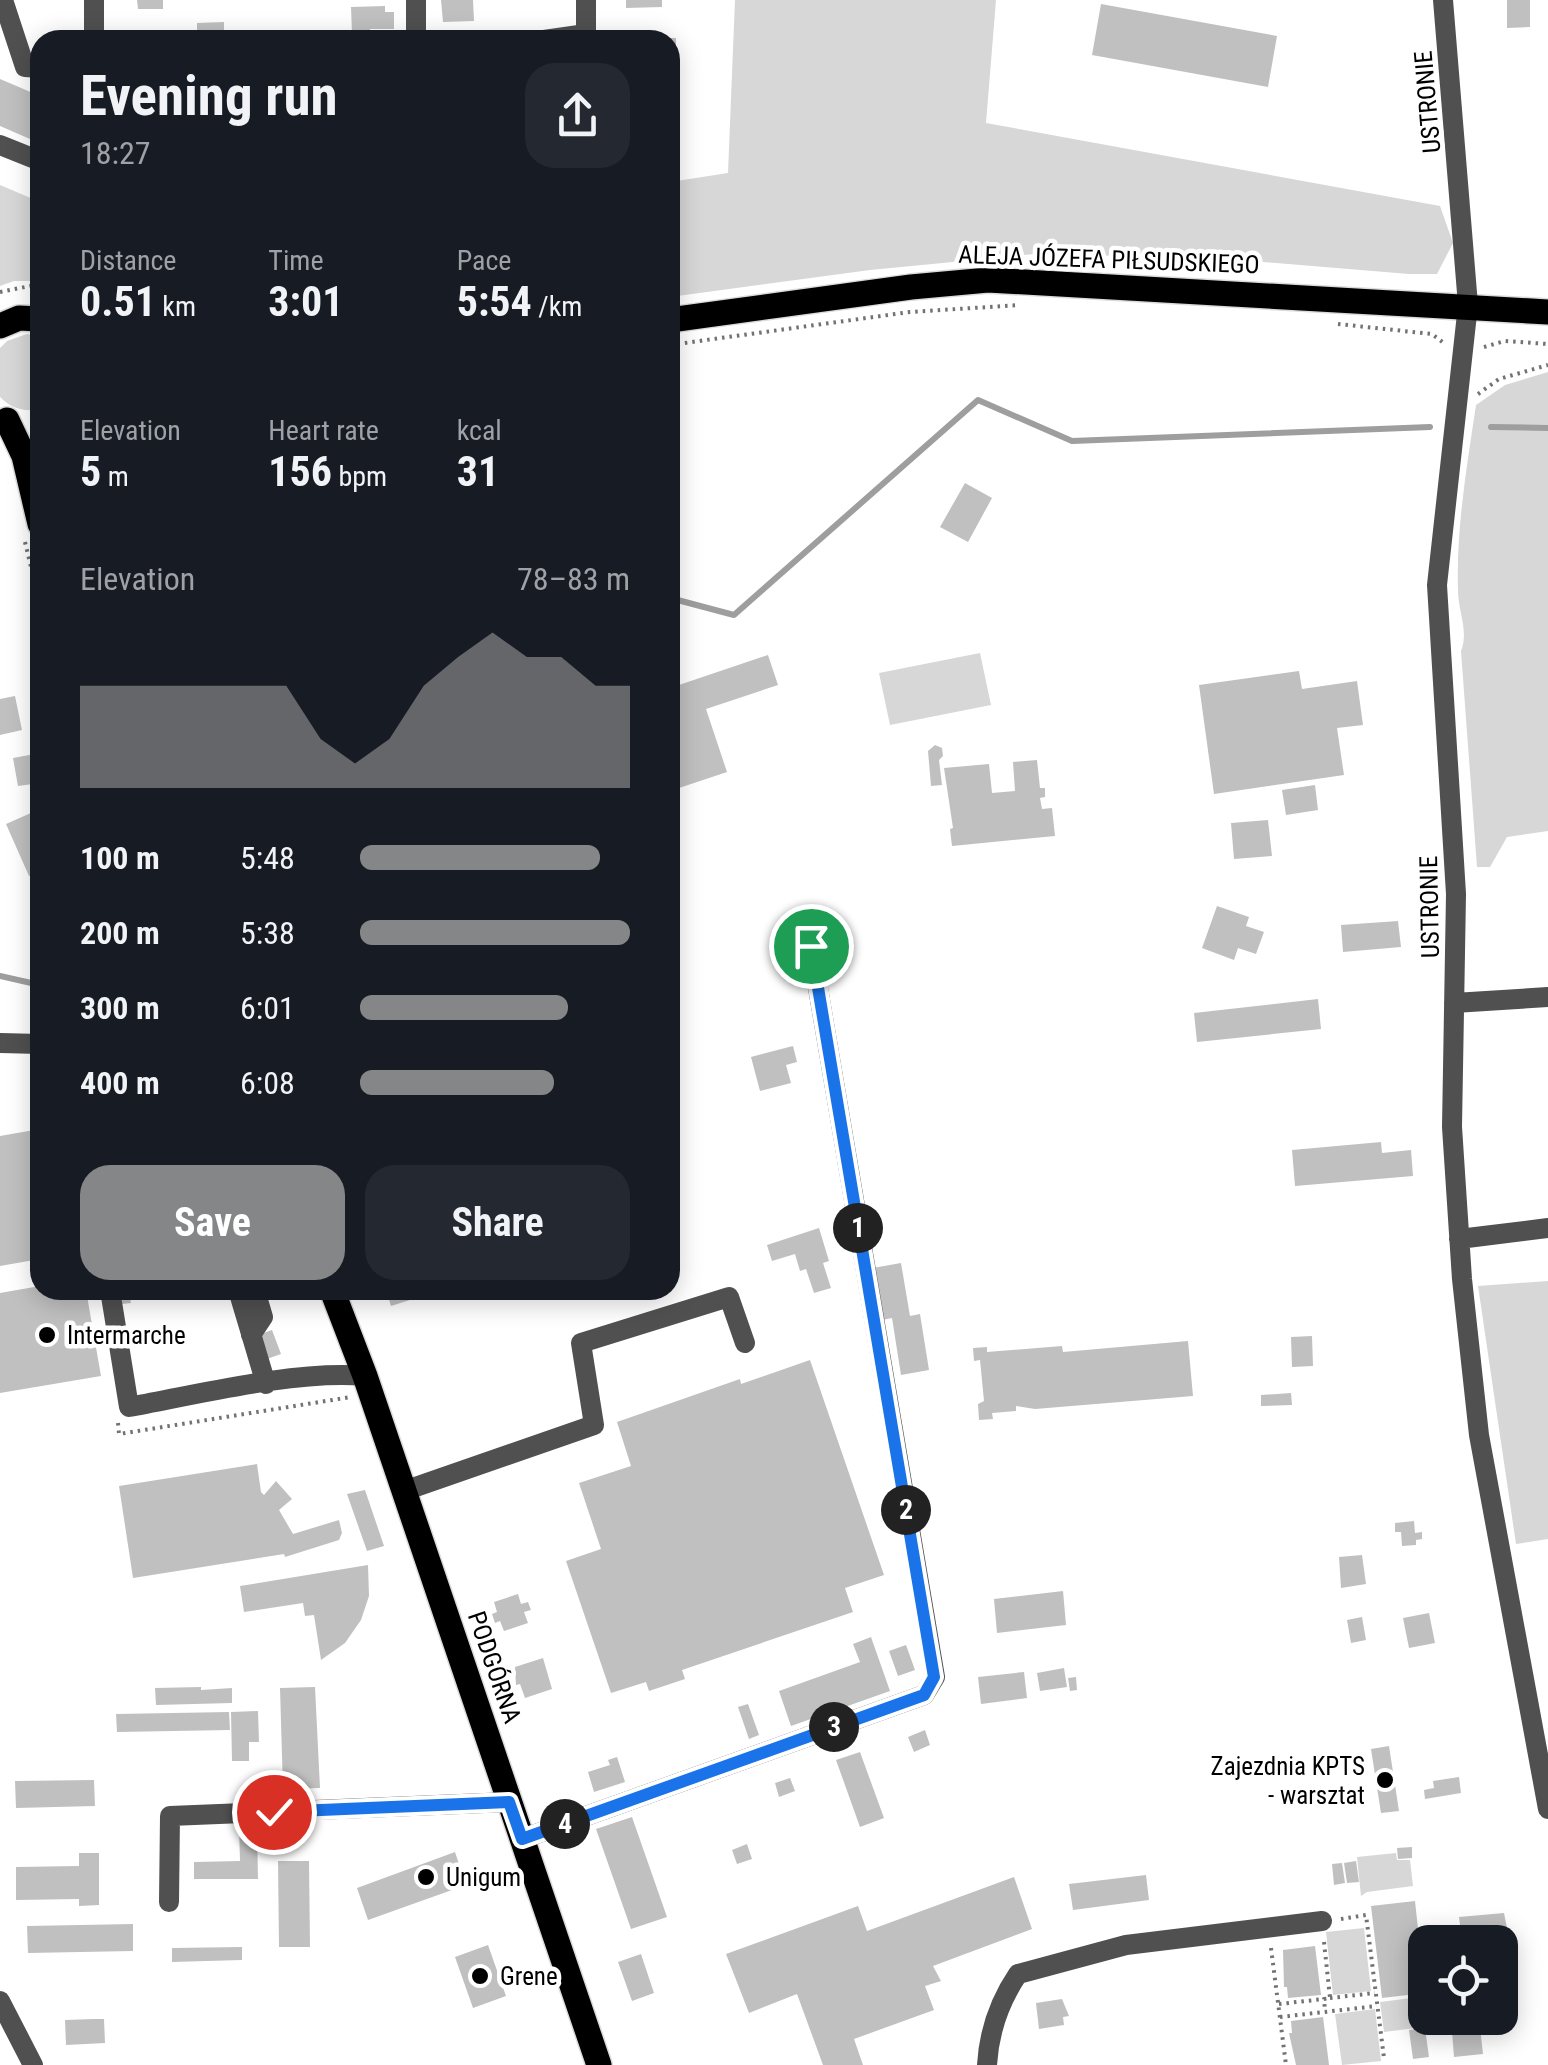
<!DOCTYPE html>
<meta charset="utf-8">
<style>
:root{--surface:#171b24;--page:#242831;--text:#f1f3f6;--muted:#9ea1a6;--accent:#858687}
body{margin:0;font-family:"Roboto Condensed",sans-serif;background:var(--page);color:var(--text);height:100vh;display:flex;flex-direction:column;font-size:38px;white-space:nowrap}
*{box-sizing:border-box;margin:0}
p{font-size:32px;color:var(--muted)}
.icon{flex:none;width:55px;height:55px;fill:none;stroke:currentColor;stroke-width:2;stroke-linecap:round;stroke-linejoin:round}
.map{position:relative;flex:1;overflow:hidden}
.details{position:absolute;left:30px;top:30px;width:650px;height:1270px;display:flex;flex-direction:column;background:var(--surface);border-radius:30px;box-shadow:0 5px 25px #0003}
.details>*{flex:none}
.fabs{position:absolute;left:1408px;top:1925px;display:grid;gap:20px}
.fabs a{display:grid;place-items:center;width:110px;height:110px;border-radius:20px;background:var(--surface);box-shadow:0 5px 25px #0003;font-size:50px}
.pin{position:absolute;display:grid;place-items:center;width:85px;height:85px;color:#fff;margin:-42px;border:5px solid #fff;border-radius:50%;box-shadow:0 2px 10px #0007}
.km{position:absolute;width:50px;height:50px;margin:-25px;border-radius:50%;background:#222;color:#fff;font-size:28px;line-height:50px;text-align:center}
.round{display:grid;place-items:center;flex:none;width:105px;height:105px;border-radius:30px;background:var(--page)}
.headline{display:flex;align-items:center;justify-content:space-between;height:170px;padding:0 50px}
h1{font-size:55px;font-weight:700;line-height:75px}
.figures{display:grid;grid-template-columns:repeat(3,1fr);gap:15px;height:170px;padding:10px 50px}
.figures div{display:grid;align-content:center}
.figures b{font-size:42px;font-weight:700}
.figures small{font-size:28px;font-weight:400}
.figures p{font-size:28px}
.chart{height:280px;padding:20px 50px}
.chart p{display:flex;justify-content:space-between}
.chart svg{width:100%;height:180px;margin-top:10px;fill:var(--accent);opacity:.7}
.cta{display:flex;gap:20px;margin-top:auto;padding:20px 50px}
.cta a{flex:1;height:115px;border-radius:30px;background:var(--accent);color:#fff;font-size:40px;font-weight:700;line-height:115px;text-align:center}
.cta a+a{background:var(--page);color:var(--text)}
ul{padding:0 50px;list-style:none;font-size:32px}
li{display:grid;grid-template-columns:160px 120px 1fr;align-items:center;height:75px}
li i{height:25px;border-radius:12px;background:var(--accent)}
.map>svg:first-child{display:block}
.green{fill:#d7d7d7}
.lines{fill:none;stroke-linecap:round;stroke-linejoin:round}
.stream{stroke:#9e9e9e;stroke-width:6}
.building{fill:#c0c0c0}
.major-casing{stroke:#dbdbdb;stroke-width:28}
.path{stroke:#727272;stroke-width:4;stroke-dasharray:2.5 5;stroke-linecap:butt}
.minor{stroke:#505050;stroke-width:20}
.major{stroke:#000;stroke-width:25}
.route-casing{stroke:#fff;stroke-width:20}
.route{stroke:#1a73e8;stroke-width:12}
.poi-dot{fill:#000;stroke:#fff;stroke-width:4}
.labels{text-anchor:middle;stroke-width:9;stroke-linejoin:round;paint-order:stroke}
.street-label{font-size:25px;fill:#000;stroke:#fff}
.poi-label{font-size:25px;fill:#000;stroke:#fff;text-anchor:start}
</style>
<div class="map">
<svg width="1548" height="2065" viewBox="0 0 1548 2065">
<rect width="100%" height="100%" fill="#fff"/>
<!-- green -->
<path class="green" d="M 735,0 L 996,0 L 986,123 L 1440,206 L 1453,243 L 1437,274 L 1409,274 L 1214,258 L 1035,254 L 870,270 L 670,297 L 670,182 L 728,173 Z
M 0,185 L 40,202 L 40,274 L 34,281 L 14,281 L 0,286 Z
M 27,334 L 40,336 L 40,409 C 24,412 12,409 0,397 L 0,348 L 7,341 Z
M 1548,372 L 1548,831 L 1507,837 L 1490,867 L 1477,867 L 1461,651 C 1469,630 1458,612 1458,590 C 1456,528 1467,466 1476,405 L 1505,385 Z
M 980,653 L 991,705 L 890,725 L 879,673 Z
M 1548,1281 L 1548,1539 L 1516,1544 L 1478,1286 Z
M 1396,1853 L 1397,1860 L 1410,1860 L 1413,1886 L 1367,1892 L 1361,1896 L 1357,1857 Z
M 1364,1928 L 1371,1991 L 1333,1995 L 1326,1932 Z
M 1420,1997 L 1424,2027 L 1384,2032 L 1380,2002 Z
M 1375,2009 L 1381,2061 L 1342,2065 L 1335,2014 Z"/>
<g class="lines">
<!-- stream -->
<path class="stream" d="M 1491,427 L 1548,428
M 670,598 L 734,615 L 978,400 L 1072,441 L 1430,427
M 0,976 L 40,985"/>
</g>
<!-- building -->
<path class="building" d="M 137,0 L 163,0 L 163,9 L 138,9 Z
M 441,0 L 473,0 L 474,21 L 443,22 Z
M 626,0 L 662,0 L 662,7 L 626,8 Z
M 1507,0 L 1530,0 L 1530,27 L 1507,28 Z
M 1101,4 L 1277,36 L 1268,87 L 1092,55 Z
M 385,6 L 385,12 L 394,12 L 394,29 L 370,29 L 370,34 L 352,34 L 351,7 Z
M 224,22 L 224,40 L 197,40 L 197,23 Z
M 670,38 L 676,38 L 676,62 L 670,62 Z
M 0,79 L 40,96 L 40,115 L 30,139 L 0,126 Z
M 965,483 L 992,498 L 968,542 L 940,527 Z
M 768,655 L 778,685 L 706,709 L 727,772 L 670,791 L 670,688 Z
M 1299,671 L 1302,689 L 1357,681 L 1363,725 L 1337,728 L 1344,775 L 1214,794 L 1199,685 Z
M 15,696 L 22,730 L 0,735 L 0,699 Z
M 935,745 L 942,748 L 943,756 L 939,760 L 942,785 L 931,786 L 928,751 Z
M 40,753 L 40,783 L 18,786 L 13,758 Z
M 1037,760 L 1040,788 L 1045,788 L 1045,797 L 1040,798 L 1042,809 L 1052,808 L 1055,836 L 952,846 L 950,829 L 953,828 L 944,768 L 989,764 L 992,793 L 1015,791 L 1013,762 Z
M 1315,785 L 1318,810 L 1286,815 L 1282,790 Z
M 40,809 L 40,872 L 29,876 L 6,824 Z
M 1268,820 L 1272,856 L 1234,859 L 1231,823 Z
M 1217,906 L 1249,917 L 1246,926 L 1264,932 L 1256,954 L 1238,948 L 1234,960 L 1202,948 Z
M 1398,921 L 1401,947 L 1343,952 L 1341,925 Z
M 1318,999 L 1321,1029 L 1197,1042 L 1194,1013 Z
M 793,1046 L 797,1062 L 786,1065 L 791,1083 L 760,1091 L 751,1057 Z
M 40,1129 L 40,1259 L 0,1266 L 0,1136 Z
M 1381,1142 L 1382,1153 L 1411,1150 L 1413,1176 L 1295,1186 L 1292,1150 Z
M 819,1228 L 829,1261 L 823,1263 L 831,1288 L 814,1293 L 806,1269 L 800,1271 L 795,1254 L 772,1261 L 767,1245 Z
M 901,1263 L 910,1316 L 920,1314 L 929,1370 L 901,1375 L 892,1318 L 882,1320 L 873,1268 Z
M 40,1286 L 40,1290 L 86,1290 L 101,1376 L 0,1393 L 0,1293 Z
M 121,1290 L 128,1290 L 131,1303 L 122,1304 Z
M 386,1290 L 413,1290 L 416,1298 L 391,1306 Z
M 272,1330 L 281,1354 L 264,1360 L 255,1336 Z
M 1312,1336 L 1313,1366 L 1292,1367 L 1291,1337 Z
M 1188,1341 L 1193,1396 L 1035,1409 L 1016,1406 L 1016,1411 L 992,1413 L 993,1419 L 979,1420 L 978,1404 L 984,1401 L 980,1360 L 974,1361 L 973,1348 L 987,1347 L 987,1352 L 1062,1346 L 1063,1352 Z
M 810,1360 L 884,1575 L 845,1588 L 853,1612 L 682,1670 L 685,1679 L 649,1691 L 646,1682 L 611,1693 L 566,1561 L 601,1549 L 579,1483 L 631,1466 L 617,1422 L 740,1379 L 741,1384 Z
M 1291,1393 L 1292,1405 L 1261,1406 L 1261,1395 Z
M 257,1464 L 261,1492 L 264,1495 L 276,1481 L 292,1499 L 279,1510 L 293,1534 L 339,1520 L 342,1533 L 339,1540 L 285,1557 L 284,1554 L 133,1578 L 119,1486 Z
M 365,1490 L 384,1546 L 367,1551 L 347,1494 Z
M 1414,1521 L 1415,1533 L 1422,1532 L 1422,1539 L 1416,1540 L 1416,1545 L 1402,1546 L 1401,1532 L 1395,1532 L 1395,1523 Z
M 1362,1555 L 1366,1584 L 1341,1588 L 1339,1557 Z
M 368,1565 L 369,1596 L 361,1620 L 345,1643 L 321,1660 L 314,1615 L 305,1616 L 303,1603 L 244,1612 L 240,1586 Z
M 1063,1591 L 1066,1625 L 997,1633 L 994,1599 Z
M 518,1594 L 521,1604 L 528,1602 L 531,1610 L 524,1612 L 528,1623 L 504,1631 L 500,1621 L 495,1623 L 492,1614 L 497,1612 L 494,1602 Z
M 1429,1613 L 1435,1643 L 1409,1648 L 1403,1618 Z
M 1362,1617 L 1366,1640 L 1351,1643 L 1347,1620 Z
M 871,1637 L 890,1691 L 791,1726 L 779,1691 L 860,1662 L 853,1644 Z
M 906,1645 L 915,1670 L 898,1676 L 889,1651 Z
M 543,1658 L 552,1689 L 525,1698 L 520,1684 L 516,1685 L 515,1667 Z
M 1064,1668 L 1067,1687 L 1040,1691 L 1037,1673 Z
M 1024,1672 L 1027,1698 L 981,1704 L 978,1677 Z
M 1076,1677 L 1077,1690 L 1070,1691 L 1068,1678 Z
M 201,1687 L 201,1690 L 232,1688 L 232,1703 L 156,1705 L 155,1688 Z
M 315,1687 L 320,1788 L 283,1789 L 280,1688 Z
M 748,1704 L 759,1735 L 749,1739 L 738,1707 Z
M 258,1711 L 259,1742 L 249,1742 L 249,1761 L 232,1761 L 231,1712 Z
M 229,1712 L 230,1730 L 117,1732 L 116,1714 Z
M 925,1730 L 930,1745 L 914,1752 L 908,1737 Z
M 1389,1746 L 1399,1811 L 1381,1813 L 1371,1749 Z
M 860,1752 L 884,1818 L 860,1827 L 836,1760 Z
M 617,1757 L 625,1782 L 594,1792 L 588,1772 L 610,1765 L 608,1760 Z
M 1459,1777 L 1461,1793 L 1425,1799 L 1424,1790 L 1434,1788 L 1433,1781 Z
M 790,1778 L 795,1791 L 779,1797 L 775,1783 Z
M 94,1780 L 95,1806 L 16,1808 L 15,1781 Z
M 632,1817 L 667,1917 L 631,1929 L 596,1829 Z
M 239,1828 L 257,1828 L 258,1879 L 194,1879 L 194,1862 L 240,1861 Z
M 747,1844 L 752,1859 L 737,1864 L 732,1850 Z
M 1412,1847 L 1412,1858 L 1398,1859 L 1397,1848 Z
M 455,1852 L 466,1885 L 368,1920 L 357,1888 Z
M 79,1853 L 99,1853 L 99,1905 L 79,1906 L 79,1899 L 16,1900 L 16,1867 L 79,1866 Z
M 278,1861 L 309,1861 L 310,1947 L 279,1947 Z
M 1356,1861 L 1359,1882 L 1347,1883 L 1344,1863 Z
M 1342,1863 L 1345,1883 L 1334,1885 L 1332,1864 Z
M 1146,1875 L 1149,1900 L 1073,1910 L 1069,1884 Z
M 1014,1877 L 1032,1929 L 933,1966 L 941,1981 L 925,1986 L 934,2010 L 854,2039 L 863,2065 L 823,2065 L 797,1994 L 749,2013 L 726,1954 L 858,1906 L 867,1931 Z
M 1415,1901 L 1425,1993 L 1382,1998 L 1371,1906 Z
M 1504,1913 L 1512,1953 L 1500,1955 L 1500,1942 L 1473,1942 L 1471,1931 L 1461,1933 L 1459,1917 Z
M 133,1924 L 133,1951 L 28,1953 L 27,1926 Z
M 488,1945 L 506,1996 L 473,2008 L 455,1957 Z
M 1315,1946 L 1321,1995 L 1288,1998 L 1287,1987 L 1284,1987 L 1283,1950 Z
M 242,1947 L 242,1960 L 172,1962 L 172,1948 Z
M 641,1954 L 654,1993 L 632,2001 L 618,1962 Z
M 1515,1980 L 1518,2008 L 1500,2010 L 1500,1982 Z
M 1062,1999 L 1069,2016 L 1063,2017 L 1064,2025 L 1039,2029 L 1036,2003 Z
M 1323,2017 L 1329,2065 L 1296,2065 L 1289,2033 L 1292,2033 L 1291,2021 Z
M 1451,2018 L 1479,2018 L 1483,2054 L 1454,2057 Z
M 94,2019 L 104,2019 L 105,2043 L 66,2045 L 65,2020 Z
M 1425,2028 L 1429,2057 L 1413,2059 L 1409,2030 Z"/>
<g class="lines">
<defs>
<path id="major" d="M 670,320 L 911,287 L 988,280 L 1548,312
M 0,326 L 19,318 L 40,319
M 7,420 L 24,456 L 40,524
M 332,1290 L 365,1376 L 599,2065"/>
</defs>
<!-- major casing -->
<use href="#major" class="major-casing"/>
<!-- path -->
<path class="path" d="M 0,292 L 40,284
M 1338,324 L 1432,334 L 1445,344
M 670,345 L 910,312 L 1020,305
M 1484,347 L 1505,341 L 1548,344
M 1478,394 L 1499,379 L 1548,365
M 25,542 L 40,604
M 118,1423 L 119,1434 L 351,1397
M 1341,1919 L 1366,1915 L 1384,2058
M 1324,1942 L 1330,1998 L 1324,1999 L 1325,2011
M 1271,1948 L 1286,2065
M 1330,1998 L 1375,1993
M 1279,2004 L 1324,1999
M 1280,2017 L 1377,2006"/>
<!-- minor -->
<path class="minor" d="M 3,0 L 25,67 L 40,68
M 94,0 L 94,40
M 416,0 L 416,40
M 1443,0 L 1468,305 L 1437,585 L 1456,894 L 1452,1127 L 1462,1279 L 1479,1435 L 1548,1809
M 544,40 L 586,34 L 586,0
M 0,145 L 40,161
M 1454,1003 L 1548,997
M 0,1043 L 40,1044
M 1459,1239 L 1548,1228
M 110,1290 L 129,1407 C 199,1394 296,1370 365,1376
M 238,1290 L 266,1384
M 251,1335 L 263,1317 L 255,1290
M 404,1491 L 594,1425 L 581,1343 L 729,1297 L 745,1343
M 522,1839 L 924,1695 L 935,1677 L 811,947
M 169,1902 L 170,1816 L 509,1802
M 0,2001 L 33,2065
M 987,2065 C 989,2031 999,2002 1018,1974 L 1126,1945 L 1322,1921"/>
<!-- major -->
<use href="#major" class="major"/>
</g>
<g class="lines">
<defs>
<path id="route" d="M 274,1812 L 509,1802 L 522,1839 L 924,1695 L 934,1677 L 811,946"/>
</defs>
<!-- route casing -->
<use href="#route" class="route-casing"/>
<!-- route -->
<use href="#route" class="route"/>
</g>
<!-- markers -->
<g class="poi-dot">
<circle cx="47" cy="1335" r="10"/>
<circle cx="1385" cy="1780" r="10"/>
<circle cx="426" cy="1877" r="10"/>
<circle cx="480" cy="1976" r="10"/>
</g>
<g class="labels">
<!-- street labels -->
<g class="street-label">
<text transform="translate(1427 102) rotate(-95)" y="9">USTRONIE</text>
<text transform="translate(1109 259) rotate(2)" y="9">ALEJA JÓZEFA PIŁSUDSKIEGO</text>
<text transform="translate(1429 907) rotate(-91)" y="9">USTRONIE</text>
<text transform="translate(495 1667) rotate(71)" y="9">PODGÓRNA</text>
</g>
<!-- poi labels -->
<g class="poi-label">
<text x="67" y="1344">Intermarche</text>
<text x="1365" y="1775" text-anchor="end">Zajezdnia KPTS<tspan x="1365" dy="29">- warsztat</tspan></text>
<text x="446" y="1886">Unigum</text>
<text x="500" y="1985">Grene</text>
</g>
</g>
</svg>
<div class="fabs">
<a><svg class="icon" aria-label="locate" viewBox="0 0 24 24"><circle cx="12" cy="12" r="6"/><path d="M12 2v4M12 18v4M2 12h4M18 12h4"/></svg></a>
</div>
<div class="pin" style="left:811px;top:946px;background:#1e9e55"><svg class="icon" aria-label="arrive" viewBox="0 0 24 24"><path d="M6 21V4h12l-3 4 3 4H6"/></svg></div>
<div class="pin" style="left:274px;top:1812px;background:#d93025"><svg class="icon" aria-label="check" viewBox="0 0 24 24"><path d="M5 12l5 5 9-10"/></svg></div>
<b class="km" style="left:858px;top:1228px">1</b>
<b class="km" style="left:906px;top:1510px">2</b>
<b class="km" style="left:834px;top:1727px">3</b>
<b class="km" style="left:565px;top:1824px">4</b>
<section class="details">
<div class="headline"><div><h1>Evening run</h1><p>18:27</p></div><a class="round"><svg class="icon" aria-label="share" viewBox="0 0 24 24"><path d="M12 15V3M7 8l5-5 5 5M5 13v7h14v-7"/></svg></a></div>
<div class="figures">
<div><p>Distance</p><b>0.51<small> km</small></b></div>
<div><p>Time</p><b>3:01</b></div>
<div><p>Pace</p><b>5:54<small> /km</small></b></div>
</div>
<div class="figures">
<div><p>Elevation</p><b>5<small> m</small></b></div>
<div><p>Heart rate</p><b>156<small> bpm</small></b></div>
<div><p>kcal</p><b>31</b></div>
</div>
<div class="chart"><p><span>Elevation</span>78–83 m</p>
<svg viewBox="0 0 160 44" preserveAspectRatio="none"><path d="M0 44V19L10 19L20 19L30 19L40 19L50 19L60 19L70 32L80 38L90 32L100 19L110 12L120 6L130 12L140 12L150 19L160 19V44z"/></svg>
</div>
<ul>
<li><b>100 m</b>5:48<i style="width:89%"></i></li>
<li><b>200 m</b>5:38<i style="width:100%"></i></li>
<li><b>300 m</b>6:01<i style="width:77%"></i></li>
<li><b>400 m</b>6:08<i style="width:72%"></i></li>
</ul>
<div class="cta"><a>Save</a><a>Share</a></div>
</section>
</div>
